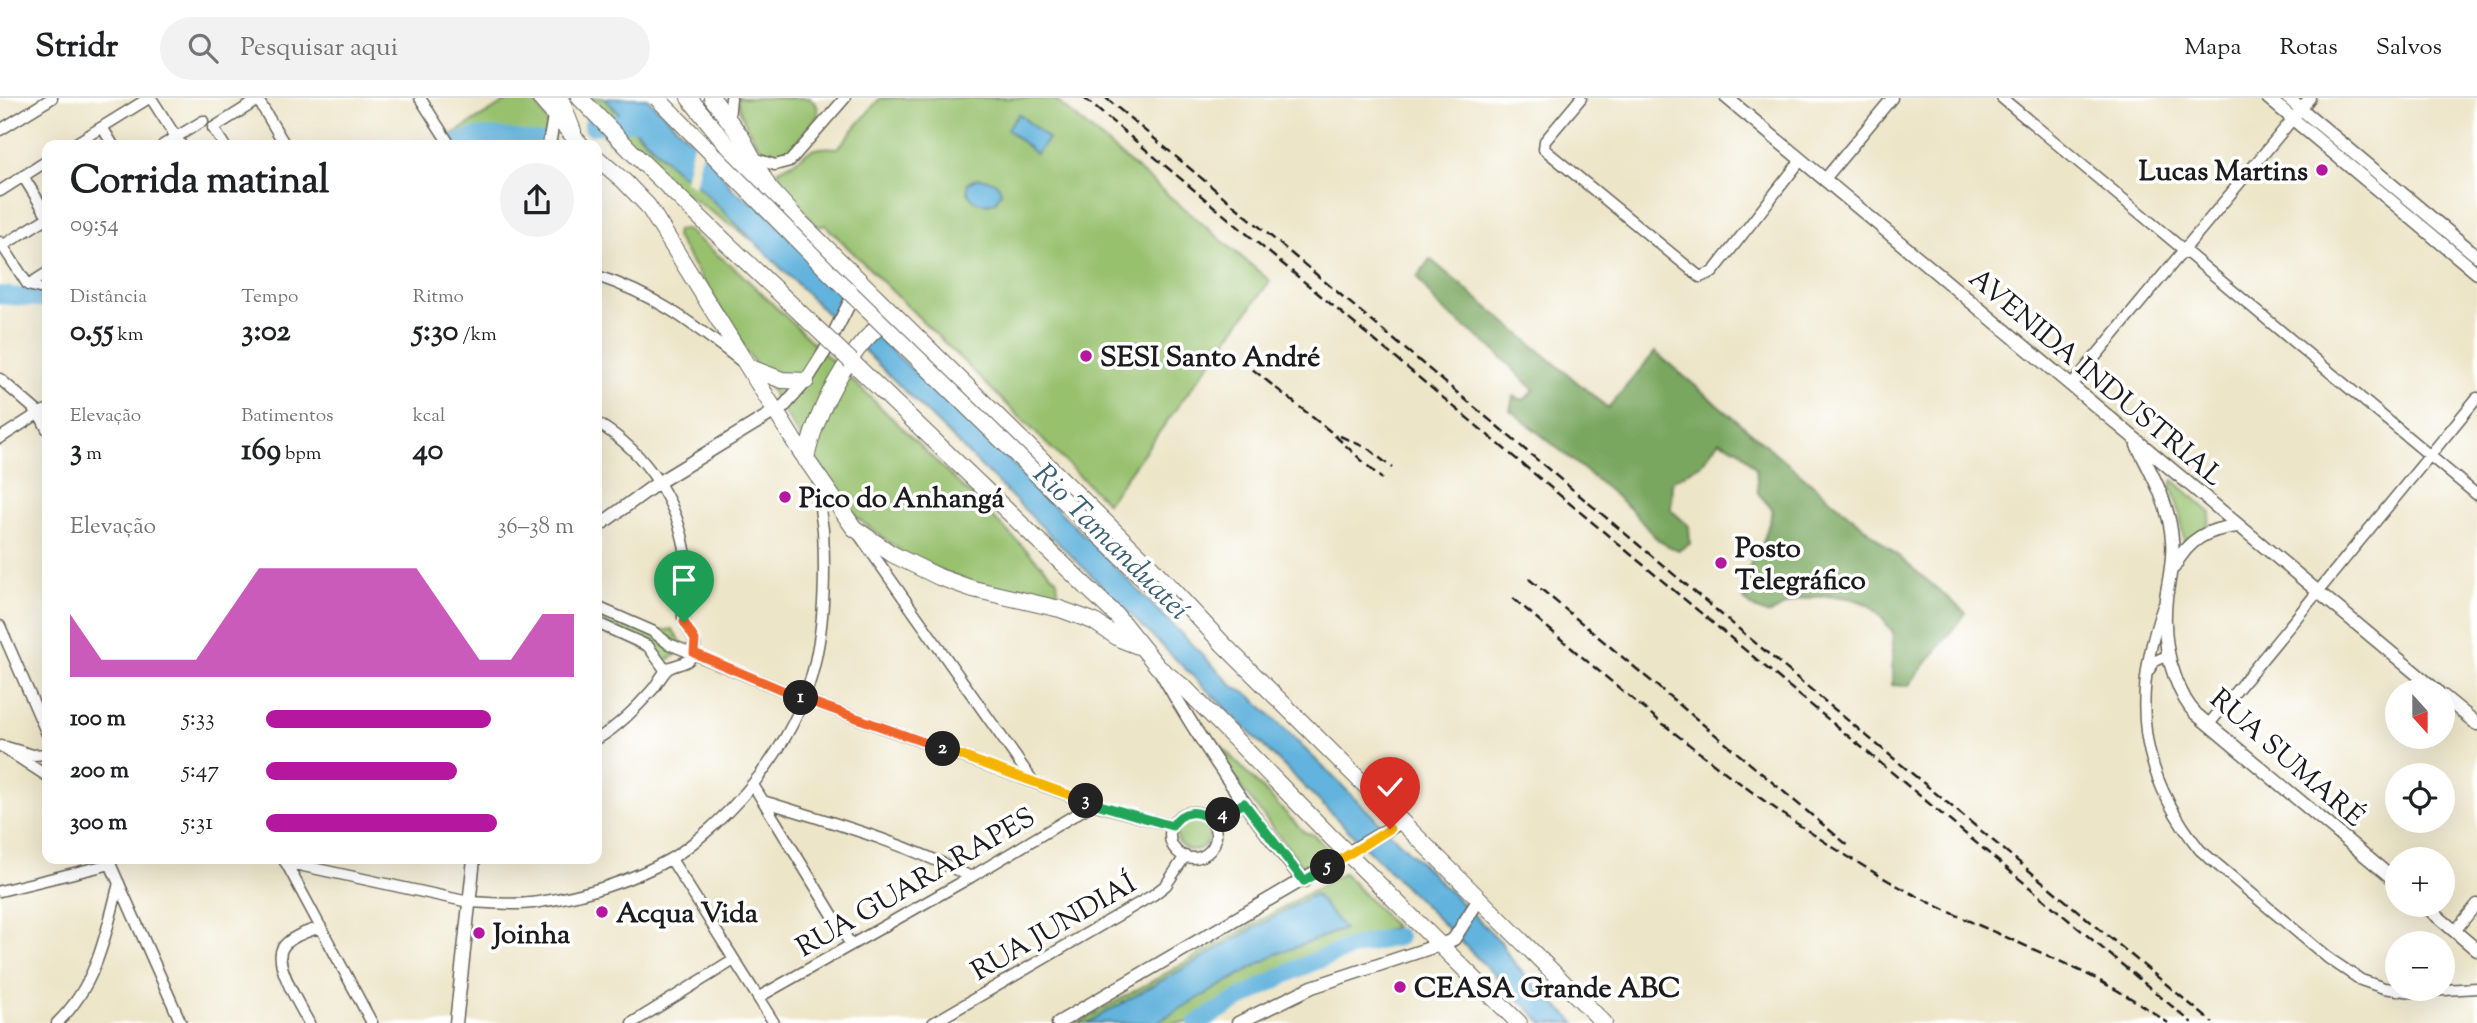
<!DOCTYPE html>
<html lang="pt">
<meta charset="utf-8">
<style>
:root{--surface:#fff;--page:#f2f2f2;--text:#202124;--muted:#757577;--line:#e0e0e0;--accent:#b5179e}
body{margin:0;font-family:"Sorts Mill Goudy",serif;background:var(--page);color:var(--text);height:100vh;display:flex;flex-direction:column;font-size:26px;white-space:nowrap}
*{box-sizing:border-box;margin:0}
p{font-size:23px;color:var(--muted)}
.icon{flex:none;width:38px;height:38px;fill:none;stroke:currentColor;stroke-width:2;stroke-linecap:round;stroke-linejoin:round}
.map{position:relative;flex:1;overflow:hidden}
.details{position:absolute;left:42px;top:42px;width:560px;height:724px;display:flex;flex-direction:column;background:var(--surface);border-radius:14px;box-shadow:0 7px 28px #0002}
.details>*{flex:none}
.needle{width:46px;rotate:159deg}
.buttons{position:absolute;left:2385px;top:581px;display:grid;gap:14px}
.buttons a{display:grid;place-items:center;width:70px;height:70px;border-radius:50%;background:var(--surface);box-shadow:0 7px 28px #0002;font-size:35px}
.pin{position:absolute;display:grid;place-items:center;width:60px;height:60px;color:#fff;margin:-72px -30px;border-radius:50% 50% 50% 0;rotate:-45deg;box-shadow:0 0 7px #0007}
.pin .icon{rotate:45deg}
.km{position:absolute;width:35px;height:35px;margin:-18px;border-radius:50%;background:#222;color:#fff;font-size:19px;line-height:35px;text-align:center}
.round{display:grid;place-items:center;flex:none;width:74px;height:74px;border-radius:37px;background:var(--page)}
.overview{display:flex;align-items:center;justify-content:space-between;height:119px;padding:0 28px}
h1{font-size:38px;font-weight:700;line-height:52px}
.stats{display:grid;grid-template-columns:repeat(3,1fr);gap:10px;height:119px;padding:7px 28px}
.stats div{display:grid;align-content:center}
.stats b{font-size:30px;font-weight:700}
.stats small{font-size:19px;font-weight:400}
.stats p{font-size:19px}
.chart{height:196px;padding:14px 28px}
.chart p{display:flex;justify-content:space-between}
.chart svg{width:100%;height:126px;margin-top:7px;fill:var(--accent);opacity:.7}
ul{padding:0 28px;list-style:none;font-size:23px}
li{display:grid;grid-template-columns:112px 84px 1fr;align-items:center;height:52px}
li i{height:18px;border-radius:9px;background:var(--accent)}
header{display:flex;align-items:center;gap:42px;box-sizing:border-box;height:98px;padding:0 35px;background:var(--surface);border-bottom:2px solid var(--line)}
header strong{font-size:33px}
nav{display:flex;gap:38px;margin-inline-start:auto;font-size:24px}
.search{width:490px;height:63px;background:var(--page);display:flex;align-items:center;gap:18px;box-sizing:border-box;padding:0 24px;border-radius:38px;color:var(--muted);font-size:26px}
.map>svg:first-child{display:block}
.green{fill:#98c16e;stroke:#5a6e45;stroke-width:2}
.forest{fill:#7aa761;stroke:#4b623e;stroke-width:2}
.water{fill:#62b3dd;stroke:#3f687c;stroke-width:2}
.pier{fill:#ede5c8}
.lines{fill:none;stroke-linecap:round;stroke-linejoin:round}
.river{stroke:#62b3dd;stroke-width:18}
.minor-casing{stroke:#656258;stroke-width:13}
.major-casing{stroke:#656258;stroke-width:15}
.highway-casing{stroke:#656258;stroke-width:18}
.minor{stroke:#fff;stroke-width:10}
.major{stroke:#fff;stroke-width:12}
.highway{stroke:#fff;stroke-width:16}
.rail{stroke:#1c1c1c;stroke-width:2.5;stroke-dasharray:10 5;stroke-linecap:butt}
.highway-bridge-casing{stroke:#656258;stroke-width:18;stroke-linecap:butt}
.highway-bridge{stroke:#fff;stroke-width:16}
.split-1-casing{stroke:#fff;stroke-width:14}
.split-2-casing{stroke:#fff;stroke-width:14}
.split-3-casing{stroke:#fff;stroke-width:14}
.split-4-casing{stroke:#fff;stroke-width:14}
.split-5-casing{stroke:#fff;stroke-width:14}
.split-6-casing{stroke:#fff;stroke-width:14}
.split-1{stroke:#f0652b;stroke-width:9}
.split-2{stroke:#f0652b;stroke-width:9}
.split-3{stroke:#f5b400;stroke-width:9}
.split-4{stroke:#22a559;stroke-width:9}
.split-5{stroke:#22a559;stroke-width:9}
.split-6{stroke:#f5b400;stroke-width:9}
.poi-dot{fill:#b5179e;stroke:#fff;stroke-width:2.5}
.labels{text-anchor:middle;stroke-width:7;stroke-linejoin:round;paint-order:stroke}
.poi-label{font-size:28px;font-weight:bold;fill:#1c1c1c;stroke:#fff;text-anchor:start}
.street-label{font-size:28px;fill:#1c1c1c;stroke:#fff}
.water-label{font-size:30px;font-style:italic;fill:#3c6073;stroke:#fff}
</style>
<header>
<strong>Stridr</strong>
<div class="search"><svg class="icon" aria-label="search" viewBox="0 0 24 24"><circle cx="10" cy="10" r="6"/><path d="M15 15l6 6"/></svg>Pesquisar aqui</div>
<nav><a>Mapa</a><a>Rotas</a><a>Salvos</a></nav>
</header>
<div class="map">
<svg width="2477" height="925" viewBox="0 0 2477 925">
<rect width="100%" height="100%" fill="#fff"/>
<filter id="ink" filterUnits="userSpaceOnUse"><feTurbulence type="fractalNoise" baseFrequency=".0143" numOctaves="2"/><feDisplacementMap in="SourceGraphic" scale="14" xChannelSelector="R" yChannelSelector="G"/><feConvolveMatrix kernelMatrix="1 2 1 2 8 2 1 2 1" color-interpolation-filters="sRGB"/></filter>
<filter id="wash" filterUnits="userSpaceOnUse"><feTurbulence type="fractalNoise" baseFrequency=".00686" numOctaves="4" result="noise"/><feDisplacementMap in="SourceGraphic" scale="28" xChannelSelector="R" yChannelSelector="G"/><feGaussianBlur stdDeviation="1.57" result="paint"/><feColorMatrix in="noise" values="0 0 0 0 0 0 0 0 0 0 0 0 0 0 0 0 0 1.4 0 .05"/><feComposite in="paint" operator="in"/></filter>
<g filter="url(#wash)">
<rect width="100%" height="100%" fill="#ede5c8"/>
<!-- green -->
<path class="green" d="M 512,0 L 533,0 L 548,25 L 547,47 L 457,47 L 451,37 Z
M 567,0 L 604,0 L 632,30 L 679,75 L 695,84 L 752,142 L 610,44 Z
M 737,0 L 810,0 L 817,8 L 818,17 L 787,56 L 773,59 C 757,54 739,17 737,0 Z
M 880,0 L 1053,0 L 1270,183 L 1107,405 L 825,127 L 819,129 C 804,114 781,94 778,72 C 807,62 801,46 838,50 Z
M 685,131 L 738,173 L 896,324 L 1057,482 L 1058,493 L 1053,497 L 1042,502 L 973,485 L 910,460 L 856,419 L 807,351 L 676,139 L 677,132 Z
M 2173,382 L 2211,415 L 2208,428 L 2184,444 L 2180,416 L 2171,387 Z
M 597,514 L 655,534 L 672,531 L 681,543 C 681,555 673,562 661,563 L 647,552 L 597,527 Z
M 1213,643 L 1217,644 L 1304,734 L 1314,737 L 1331,755 L 1315,767 L 1305,768 L 1299,764 L 1244,693 L 1211,645 Z
M1177 736a16 16 0 1 1 32 0a16 16 0 1 1-32 0Z
M 1344,775 L 1395,829 L 1286,869 L 1186,925 L 1078,925 Z"/>
<!-- forest -->
<path class="forest" d="M 1430,161 L 1608,310 L 1655,254 L 1966,515 L 1908,588 L 1892,587 L 1893,534 C 1886,526 1877,511 1867,506 C 1847,497 1823,497 1801,501 C 1773,507 1775,530 1743,501 L 1742,488 L 1752,462 L 1761,451 L 1773,412 L 1758,395 L 1756,371 L 1740,352 L 1719,343 L 1701,367 L 1672,383 L 1671,412 L 1689,428 L 1690,446 L 1679,452 C 1653,446 1646,425 1627,408 C 1590,375 1549,344 1510,312 L 1513,298 L 1524,302 L 1534,292 L 1492,250 L 1438,208 L 1417,179 Z"/>
<!-- water -->
<path class="water" d="M 604,0 L 647,0 L 712,63 L 732,91 L 763,111 L 858,211 L 873,235 L 1005,358 L 1233,588 L 1251,598 L 1501,844 C 1512,870 1554,905 1576,925 L 1543,925 L 695,85 L 679,75 Z
M 1019,16 L 1048,41 L 1036,56 L 1007,31 Z
M 978,80 C 989,82 998,82 1001,94 L 995,104 C 980,109 965,102 968,85 Z
M 1315,796 L 1344,831 L 1277,856 L 1155,925 L 1087,925 Z"/>
<!-- pier -->
<path class="pier" d="M 694,41 L 703,49 L 695,89 L 685,83 Z
M 847,203 L 866,217 L 850,244 L 836,230 Z"/>
<g class="lines">
<!-- river -->
<path class="river" d="M 592,28 L 645,22
M 455,47 C 483,29 514,44 545,44
M 0,197 L 47,201
M 1197,925 C 1260,889 1325,850 1398,839"/>
</g>
</g>
<g filter="url(#ink)">
<g class="lines">
<defs>
<path id="minor" d="M 151,0 L 181,47
M 257,0 L 285,47
M 420,0 L 450,47
M 1581,0 L 1545,43 L 1544,51 L 1700,179 L 1713,174 L 1801,62
M 2002,0 L 2477,397
M 729,21 L 731,0
M 102,29 L 113,47
M 0,32 L 52,0
M 73,47 L 149,0
M 163,47 L 203,23
M 224,47 L 213,30 L 258,2
M 753,60 L 775,67 L 790,63 L 845,0
M 23,78 L 47,117
M 1824,82 L 1892,0
M 0,93 L 47,63
M 0,144 L 28,187 L 47,192
M 2,148 L 47,120
M 597,178 C 658,198 691,225 741,263
M 28,187 L 47,175
M 0,281 L 39,315 L 47,331
M 2071,288 L 2310,0
M 597,325 C 647,354 684,411 687,470 C 688,486 683,502 683,519 C 684,532 699,538 694,553 C 690,567 680,564 669,570 C 663,574 658,585 653,591 C 636,610 619,628 597,641
M 0,340 L 39,315 L 47,312
M 860,438 L 1032,682
M 2163,508 C 2131,601 2138,674 2200,752 L 2328,860 L 2361,882 L 2384,890 L 2412,894 L 2477,890
M 597,509 L 652,533 L 669,546 L 804,601 L 1093,706 L 1172,728
M 597,525 L 648,548 L 666,573
M 0,528 L 47,636
M 2147,575 L 2155,563 L 2167,558
M 2209,626 L 2477,300
M 1,648 L 47,678
M 6,649 L 33,657 L 47,656
M 753,687 L 763,703 C 834,725 905,745 971,779
M 763,703 L 851,847
M1170 737a23 23 0 1 1 46 0a23 23 0 1 1-46 0Z
M 1212,724 L 1244,705
M 108,761 L 181,925
M 284,761 L 372,925
M 671,761 L 774,925
M 285,764 L 469,804 C 492,805 516,808 539,804 C 583,798 631,783 670,761 C 685,753 699,740 712,729 C 762,683 805,623 817,554 C 825,514 825,473 823,432 C 822,424 820,415 820,406 L 829,394
M 0,793 L 111,766
M 2455,833 L 2477,806
M 759,899 L 971,779 L 1093,706
M 57,925 C 97,887 106,835 119,785
M 309,925 C 301,910 274,867 282,851 C 288,839 309,833 321,829
M 632,925 L 734,862
M 933,925 L 1153,797 L 1166,787 L 1185,758"/>
<path id="major" d="M 1727,0 L 2437,593
M 2268,0 L 2477,175
M 2288,0 L 2477,158
M 549,47 L 554,18
M 2137,347 C 2152,376 2170,408 2172,442 C 2174,462 2169,480 2166,500 C 2163,528 2165,553 2175,579 C 2180,593 2186,606 2196,616 L 2398,785
M 597,429 L 659,384 L 785,307 L 806,283 L 825,253 L 856,192
M 2174,469 C 2188,441 2208,431 2238,428
M 1162,576 C 1203,648 1251,718 1304,783
M 2443,598 L 2477,626
M 2424,807 L 2477,852
M 456,925 L 474,761
M 1058,925 L 1401,724
M 1238,925 L 1312,889 L 1448,844 L 1454,841 L 1479,801"/>
<path id="highway" d="M 540,0 L 581,47
M 560,0 L 573,33
M 580,0 L 635,57 L 714,133
M 689,0 L 737,59 L 760,82
M 712,0 L 742,40 L 769,90 L 799,123 L 1152,470 L 1223,546 L 1604,925
M 597,60 L 624,83 L 648,108 L 799,351 L 854,430 L 892,456 L 939,479 L 973,491 L 1060,511 L 1093,523 L 1120,541 L 1141,549
M 851,263 L 1116,517 L 1158,569 L 1186,591 L 1330,738 L 1519,925
M 748,269 L 782,282 L 806,283
M 806,362 C 813,318 853,240 893,219"/>
</defs>
<!-- minor casing -->
<use href="#minor" class="minor-casing"/>
<!-- major casing -->
<use href="#major" class="major-casing"/>
<!-- highway casing -->
<use href="#highway" class="highway-casing"/>
<!-- minor -->
<use href="#minor" class="minor"/>
<!-- major -->
<use href="#major" class="major"/>
<!-- highway -->
<use href="#highway" class="highway"/>
<!-- rail -->
<path class="rail" d="M 1084,0 L 2192,925
M 1106,0 L 1833,610 L 2213,925
M 1241,262 L 1331,334 L 1382,381
M 1340,338 L 1369,351 L 1392,370
M 1529,481 L 1851,750
M 1513,500 C 1632,602 1752,705 1889,783 C 1980,835 2084,863 2168,925"/>
<defs>
<path id="highway-bridge" d="M 657,0 L 829,174 L 1174,510
M 714,133 L 851,263"/>
</defs>
<!-- highway-bridge casing -->
<use href="#highway-bridge" class="highway-bridge-casing"/>
<!-- highway-bridge -->
<use href="#highway-bridge" class="highway-bridge"/>
</g>
</g>
<g class="lines" filter="url(#ink)">
<defs>
<path id="split-1" d="M 684,524 L 695,542 L 694,555 L 801,600"/>
<path id="split-2" d="M 801,600 L 943,651"/>
<path id="split-3" d="M 943,651 L 1086,703"/>
<path id="split-4" d="M 1086,703 L 1172,728 C 1182,712 1199,710 1212,724 L 1223,717"/>
<path id="split-5" d="M 1223,717 L 1244,705 L 1304,783 L 1328,769"/>
<path id="split-6" d="M 1328,769 L 1390,731"/>
</defs>
<!-- split-1 casing -->
<use href="#split-1" class="split-1-casing"/>
<!-- split-2 casing -->
<use href="#split-2" class="split-2-casing"/>
<!-- split-3 casing -->
<use href="#split-3" class="split-3-casing"/>
<!-- split-4 casing -->
<use href="#split-4" class="split-4-casing"/>
<!-- split-5 casing -->
<use href="#split-5" class="split-5-casing"/>
<!-- split-6 casing -->
<use href="#split-6" class="split-6-casing"/>
<!-- split-1 -->
<use href="#split-1" class="split-1"/>
<!-- split-2 -->
<use href="#split-2" class="split-2"/>
<!-- split-3 -->
<use href="#split-3" class="split-3"/>
<!-- split-4 -->
<use href="#split-4" class="split-4"/>
<!-- split-5 -->
<use href="#split-5" class="split-5"/>
<!-- split-6 -->
<use href="#split-6" class="split-6"/>
</g>
<!-- markers -->
<g class="poi-dot">
<circle cx="2322" cy="72" r="7"/>
<circle cx="1086" cy="258" r="7"/>
<circle cx="785" cy="399" r="7"/>
<circle cx="1721" cy="465" r="7"/>
<circle cx="602" cy="814" r="7"/>
<circle cx="479" cy="835" r="7"/>
<circle cx="1400" cy="889" r="7"/>
</g>
<g class="labels">
<!-- poi labels -->
<g class="poi-label">
<text x="2308" y="82" text-anchor="end">Lucas Martins</text>
<text x="1100" y="268">SESI Santo André</text>
<text x="799" y="409">Pico do Anhangá</text>
<text x="1735" y="459">Posto<tspan x="1735" dy="32">Telegráfico</tspan></text>
<text x="616" y="824">Acqua Vida</text>
<text x="493" y="845">Joinha</text>
<text x="1414" y="899">CEASA Grande ABC</text>
</g>
<!-- street labels -->
<g class="street-label">
<text transform="translate(2097 278) rotate(40)" y="10">AVENIDA INDUSTRIAL</text>
<text transform="translate(2288 659) rotate(41)" y="10">RUA SUMARÉ</text>
<text transform="translate(915 783) rotate(-30)" y="10">RUA GUARARAPES</text>
<text transform="translate(1053 828) rotate(-30)" y="10">RUA JUNDIAÍ</text>
</g>
<!-- water labels -->
<g class="water-label">
<text transform="translate(1112 443) rotate(45)" y="10">Rio Tamanduateí</text>
</g>
</g>
</svg>
<div class="buttons">
<a><svg class="needle" viewBox="-14 -14 28 28"><path d="M0-13l5 13h-10z" fill="#e53935"/><path d="M0 13l5-13h-10z" fill="#757577"/></svg></a>
<a><svg class="icon" aria-label="locate" viewBox="0 0 24 24"><circle cx="12" cy="12" r="6"/><path d="M12 2v4M12 18v4M2 12h4M18 12h4"/></svg></a>
<a>+</a>
<a>−</a>
</div>
<div class="pin" style="left:684px;top:524px;background:#1e9e55"><svg class="icon" aria-label="arrive" viewBox="0 0 24 24"><path d="M6 21V4h12l-3 4 3 4H6"/></svg></div>
<div class="pin" style="left:1390px;top:731px;background:#d93025"><svg class="icon" aria-label="check" viewBox="0 0 24 24"><path d="M5 12l5 5 9-10"/></svg></div>
<b class="km" style="left:801px;top:600px">1</b>
<b class="km" style="left:943px;top:651px">2</b>
<b class="km" style="left:1086px;top:703px">3</b>
<b class="km" style="left:1223px;top:717px">4</b>
<b class="km" style="left:1328px;top:769px">5</b>
<section class="details">
<div class="overview"><div><h1>Corrida matinal</h1><p>09:54</p></div><a class="round"><svg class="icon" aria-label="share" viewBox="0 0 24 24"><path d="M12 15V3M7 8l5-5 5 5M5 13v7h14v-7"/></svg></a></div>
<div class="stats">
<div><p>Distância</p><b>0.55<small> km</small></b></div>
<div><p>Tempo</p><b>3:02</b></div>
<div><p>Ritmo</p><b>5:30<small> /km</small></b></div>
</div>
<div class="stats">
<div><p>Elevação</p><b>3<small> m</small></b></div>
<div><p>Batimentos</p><b>169<small> bpm</small></b></div>
<div><p>kcal</p><b>40</b></div>
</div>
<div class="chart"><p><span>Elevação</span>36–38 m</p>
<svg viewBox="0 0 160 44" preserveAspectRatio="none"><path d="M0 44V22L10 38L20 38L30 38L40 38L50 22L60 6L70 6L80 6L90 6L100 6L110 6L120 22L130 38L140 38L150 22L160 22V44z"/></svg>
</div>
<ul>
<li><b>100 m</b>5:33<i style="width:73%"></i></li>
<li><b>200 m</b>5:47<i style="width:62%"></i></li>
<li><b>300 m</b>5:31<i style="width:75%"></i></li>
</ul>
</section>
</div>
